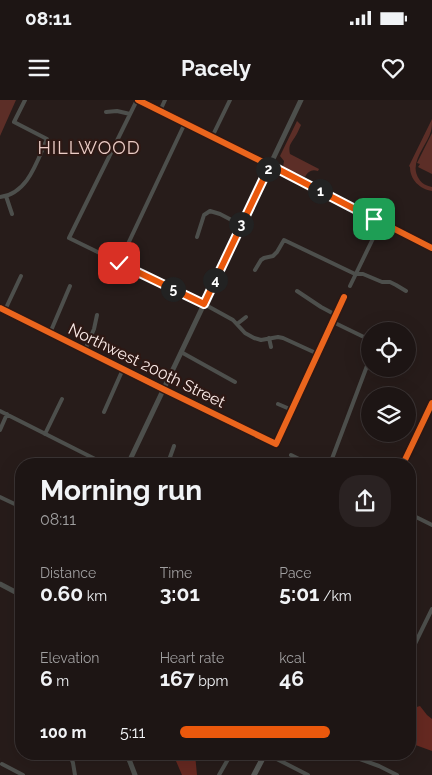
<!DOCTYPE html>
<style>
:root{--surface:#1d1514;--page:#2a2222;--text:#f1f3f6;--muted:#a09fa0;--line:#3b3434;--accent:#ea580c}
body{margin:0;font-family:Raleway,sans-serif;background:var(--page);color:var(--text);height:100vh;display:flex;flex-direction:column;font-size:19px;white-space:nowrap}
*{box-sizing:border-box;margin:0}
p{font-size:16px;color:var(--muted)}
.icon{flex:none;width:28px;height:28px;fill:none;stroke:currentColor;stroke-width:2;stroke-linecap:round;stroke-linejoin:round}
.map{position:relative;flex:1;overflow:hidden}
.panel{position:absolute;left:15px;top:358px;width:401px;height:302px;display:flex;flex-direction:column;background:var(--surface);border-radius:20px;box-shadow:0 5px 20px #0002,0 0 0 1px var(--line)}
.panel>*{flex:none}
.buttons{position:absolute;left:361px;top:222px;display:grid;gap:10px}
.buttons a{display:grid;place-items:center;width:55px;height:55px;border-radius:50%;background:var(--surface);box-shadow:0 5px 20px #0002,0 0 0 1px var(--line);font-size:25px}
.pin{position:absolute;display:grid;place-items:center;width:42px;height:42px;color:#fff;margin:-21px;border-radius:10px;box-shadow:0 2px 8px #0006}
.km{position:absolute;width:25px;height:25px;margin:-12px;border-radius:50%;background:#222;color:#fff;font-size:14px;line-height:25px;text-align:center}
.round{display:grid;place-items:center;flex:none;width:52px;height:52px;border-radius:20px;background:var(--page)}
.head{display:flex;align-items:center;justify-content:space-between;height:85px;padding:0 25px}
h1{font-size:28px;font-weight:700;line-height:38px}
.stats{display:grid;grid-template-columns:repeat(3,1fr);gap:8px;height:85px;padding:5px 25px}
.stats div{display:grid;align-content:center}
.stats b{font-size:21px;font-weight:700}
.stats small{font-size:14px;font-weight:400}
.stats p{font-size:14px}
ul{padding:0 25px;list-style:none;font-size:16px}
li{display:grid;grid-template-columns:80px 60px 1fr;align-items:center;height:38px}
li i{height:12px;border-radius:6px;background:var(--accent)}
.status{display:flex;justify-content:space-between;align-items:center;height:35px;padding:0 25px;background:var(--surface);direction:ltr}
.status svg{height:14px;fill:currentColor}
header{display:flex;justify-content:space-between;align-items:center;height:65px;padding:0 25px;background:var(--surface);font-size:22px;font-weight:700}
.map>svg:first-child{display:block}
.green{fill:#5c2e27}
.forest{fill:#662921}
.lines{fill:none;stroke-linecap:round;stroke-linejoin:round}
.minor{stroke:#4d4f4c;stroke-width:4}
.tertiary{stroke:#4d4f4c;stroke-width:5}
.secondary{stroke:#585a57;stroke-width:5.5}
.cycleway-casing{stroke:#2d1814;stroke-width:9}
.cycleway{stroke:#eb651d;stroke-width:6}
.route-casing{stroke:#fff;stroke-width:10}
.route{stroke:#ea580c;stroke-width:6}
.labels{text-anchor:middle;stroke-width:4.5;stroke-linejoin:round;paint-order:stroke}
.street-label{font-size:16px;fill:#fcece9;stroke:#2d1814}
.neighbourhood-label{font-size:18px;letter-spacing:1px;fill:#ebccc6;stroke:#2d1814}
</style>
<div class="status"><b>08:11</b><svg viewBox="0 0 49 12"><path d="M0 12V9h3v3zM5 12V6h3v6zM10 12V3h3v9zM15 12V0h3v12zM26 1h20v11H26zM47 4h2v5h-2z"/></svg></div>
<header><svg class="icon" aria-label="menu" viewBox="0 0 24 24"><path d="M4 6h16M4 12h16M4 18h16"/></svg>Pacely<svg class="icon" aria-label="heart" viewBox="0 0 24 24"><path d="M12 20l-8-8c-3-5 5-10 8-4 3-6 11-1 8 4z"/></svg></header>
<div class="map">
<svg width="432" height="675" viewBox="0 0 432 675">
<rect width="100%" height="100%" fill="#271c1a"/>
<!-- green -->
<path class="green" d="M 0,0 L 16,0 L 0,36 Z
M 432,19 C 432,23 432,27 431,31 C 427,46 408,63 419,79 C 422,84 427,86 432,87 L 432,91 C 420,89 410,80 410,67 L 409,66 Z
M 297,21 L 301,25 C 299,29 297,34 295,37 C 291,43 288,46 290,54 L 319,69 L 318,71 C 312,69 308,71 305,77 L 283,67 L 284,61 L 280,56 Z
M 432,33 L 432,74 L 418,67 L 420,64 L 417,63 Z"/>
<!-- forest -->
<path class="forest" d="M 420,606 L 427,615 L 432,619 L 432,651 L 410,643 L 410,609 Z
M 173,654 L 195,654 L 197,675 L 182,675 Z"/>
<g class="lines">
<!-- minor -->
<path class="minor" d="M 137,0 L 69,138 L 204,204 L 233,220 L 245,233 L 254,238 L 261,240 L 278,237 L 283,238 L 318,254
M 160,11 L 165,0
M 106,12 L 117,11 L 130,14
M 212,37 L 230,0
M 6,96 L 12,114
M 0,97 C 28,94 37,61 47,39 L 14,22 L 25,0
M 197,137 L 204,115 L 210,111 L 220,114 L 241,125
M 119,163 L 185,23
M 255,170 L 261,160 L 264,158 L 273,156 L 277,152 L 284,140 L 355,174 L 363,174 L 382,182 L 390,182 L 396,185 L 406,191
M 350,186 L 381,122
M 297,191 L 321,207 L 336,215
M 5,210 L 21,176
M 333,222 L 370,240
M 237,224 L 246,217
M 50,233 L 70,186
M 269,238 L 271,247
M 85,250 L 94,229 L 97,215
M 181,252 L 235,282
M 163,289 L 276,344 L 344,197
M 278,304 L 292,310
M 0,311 L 105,364
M 104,312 L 123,269
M 0,330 L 7,314
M 45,334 L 62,299
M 291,355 L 309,364
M 173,364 L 169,360 L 174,346
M 330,364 L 370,258
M 0,397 L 21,407
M 410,414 L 432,425
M 410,554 L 432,509
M 70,654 L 73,663 L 75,675
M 267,654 L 308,675
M 346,654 L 379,666 L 397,675
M 2,664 L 23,675
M 219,675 L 231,654"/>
<!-- tertiary -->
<path class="tertiary" d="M 138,0 L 265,63 L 432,148
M 0,208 L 163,289
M 128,364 L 301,0
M 0,484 L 21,495
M 127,654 L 135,675"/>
<!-- secondary -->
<path class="secondary" d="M 403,364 L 432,303
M 254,675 L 265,654"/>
<defs>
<path id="cycleway" d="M 138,0 L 265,63 L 432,148
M 0,208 L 163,289 L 276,344 L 344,197
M 403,364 L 432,303"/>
</defs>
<!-- cycleway casing -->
<use href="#cycleway" class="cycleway-casing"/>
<!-- cycleway -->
<use href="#cycleway" class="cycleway"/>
</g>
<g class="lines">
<defs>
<path id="route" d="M 119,163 L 204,204 L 270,65 L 374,119"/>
</defs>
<!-- route casing -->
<use href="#route" class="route-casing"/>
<!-- route -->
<use href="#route" class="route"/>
</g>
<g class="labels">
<!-- street labels -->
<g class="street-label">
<text transform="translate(147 265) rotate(26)" y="6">Northwest 200th Street</text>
</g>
<!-- neighbourhood labels -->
<g class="neighbourhood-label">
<text x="89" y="54">HILLWOOD</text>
</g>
</g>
</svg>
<div class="buttons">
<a><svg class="icon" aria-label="locate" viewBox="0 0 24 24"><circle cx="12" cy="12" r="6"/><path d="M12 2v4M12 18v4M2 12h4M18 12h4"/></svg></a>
<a><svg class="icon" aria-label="layers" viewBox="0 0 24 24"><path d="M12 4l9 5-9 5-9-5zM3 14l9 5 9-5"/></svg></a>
</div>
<div class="pin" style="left:374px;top:119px;background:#1e9e55"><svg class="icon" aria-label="arrive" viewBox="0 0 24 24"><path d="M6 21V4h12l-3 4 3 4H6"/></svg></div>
<div class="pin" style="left:119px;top:163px;background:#d93025"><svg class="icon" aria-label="check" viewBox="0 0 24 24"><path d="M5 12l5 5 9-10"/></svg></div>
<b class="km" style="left:320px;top:91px">1</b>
<b class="km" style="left:268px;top:69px">2</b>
<b class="km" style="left:241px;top:124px">3</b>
<b class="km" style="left:215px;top:180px">4</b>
<b class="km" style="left:173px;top:189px">5</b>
<section class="panel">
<div class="head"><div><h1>Morning run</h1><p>08:11</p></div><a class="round"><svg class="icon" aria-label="share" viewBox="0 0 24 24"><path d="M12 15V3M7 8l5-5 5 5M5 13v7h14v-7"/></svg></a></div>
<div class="stats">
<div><p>Distance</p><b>0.60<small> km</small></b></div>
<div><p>Time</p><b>3:01</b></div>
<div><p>Pace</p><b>5:01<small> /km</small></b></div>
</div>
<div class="stats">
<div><p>Elevation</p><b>6<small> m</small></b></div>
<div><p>Heart rate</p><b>167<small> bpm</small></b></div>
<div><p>kcal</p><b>46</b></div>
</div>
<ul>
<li><b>100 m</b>5:11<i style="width:71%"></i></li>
</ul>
</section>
</div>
